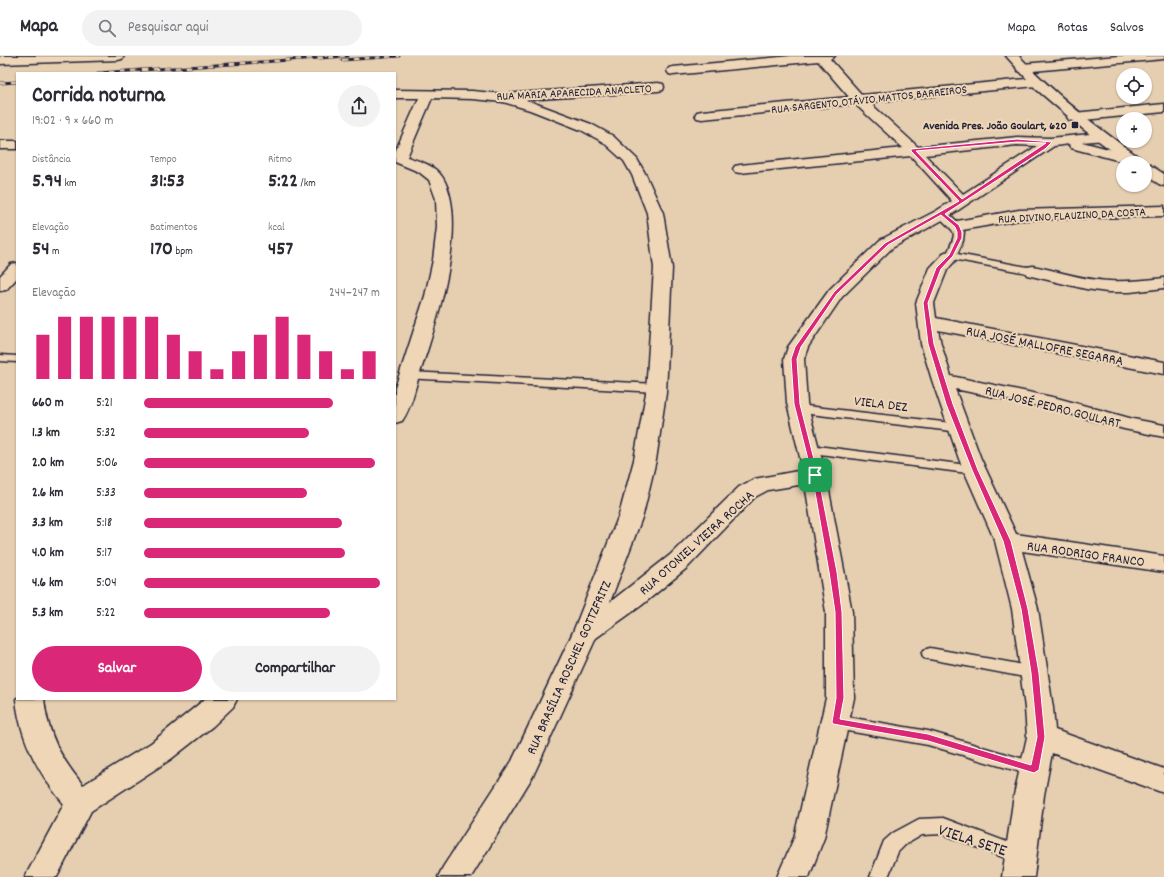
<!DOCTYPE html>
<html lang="pt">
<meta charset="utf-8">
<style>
:root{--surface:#fff;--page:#f2f2f3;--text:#2b2b33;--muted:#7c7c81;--line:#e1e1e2;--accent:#db2777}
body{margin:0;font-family:Dekko,sans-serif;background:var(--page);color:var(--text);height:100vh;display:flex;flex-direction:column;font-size:15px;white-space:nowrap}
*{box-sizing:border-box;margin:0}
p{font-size:13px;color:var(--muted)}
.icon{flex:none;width:22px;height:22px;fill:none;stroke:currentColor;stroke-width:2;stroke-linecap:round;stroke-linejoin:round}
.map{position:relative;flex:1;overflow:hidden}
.drawer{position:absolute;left:16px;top:16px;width:380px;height:628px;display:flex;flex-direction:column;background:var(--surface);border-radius:0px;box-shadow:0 1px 3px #0004}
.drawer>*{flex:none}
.controls{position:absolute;left:1116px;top:12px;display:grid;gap:8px}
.controls a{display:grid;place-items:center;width:36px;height:36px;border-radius:50%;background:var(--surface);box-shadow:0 1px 3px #0004;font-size:20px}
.pin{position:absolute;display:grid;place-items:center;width:34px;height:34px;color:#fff;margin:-17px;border-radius:8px;box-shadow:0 2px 6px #0006}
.round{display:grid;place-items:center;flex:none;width:42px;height:42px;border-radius:21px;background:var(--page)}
.headline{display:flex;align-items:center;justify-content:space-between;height:68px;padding:0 16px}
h1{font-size:22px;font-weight:700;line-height:30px}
.metrics{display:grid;grid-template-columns:repeat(3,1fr);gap:6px;height:68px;padding:4px 16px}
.metrics div{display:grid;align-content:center}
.metrics b{font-size:20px;font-weight:700}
.metrics small{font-size:11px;font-weight:400}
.metrics p{font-size:11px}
.chart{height:112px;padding:8px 16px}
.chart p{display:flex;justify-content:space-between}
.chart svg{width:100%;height:72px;margin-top:4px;stroke:var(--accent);stroke-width:6}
.cta{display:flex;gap:8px;margin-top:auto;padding:8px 16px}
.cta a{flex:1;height:46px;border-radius:24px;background:var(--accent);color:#fff;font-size:16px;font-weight:700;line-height:46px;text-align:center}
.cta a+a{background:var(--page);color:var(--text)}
ul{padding:0 16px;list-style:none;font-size:13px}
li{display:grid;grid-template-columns:64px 48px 1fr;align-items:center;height:30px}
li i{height:10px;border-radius:5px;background:var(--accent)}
header{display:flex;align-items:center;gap:24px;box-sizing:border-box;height:56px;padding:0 20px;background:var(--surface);border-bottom:1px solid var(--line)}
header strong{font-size:19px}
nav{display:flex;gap:22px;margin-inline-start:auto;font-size:14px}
.search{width:280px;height:36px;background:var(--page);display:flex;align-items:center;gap:10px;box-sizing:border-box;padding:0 14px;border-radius:22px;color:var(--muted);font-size:15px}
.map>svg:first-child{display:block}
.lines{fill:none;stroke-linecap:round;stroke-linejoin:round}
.service-casing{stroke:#22223b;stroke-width:3}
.minor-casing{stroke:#22223b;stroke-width:3}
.secondary-casing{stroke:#22223b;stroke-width:3}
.service{fill:#eed6b6;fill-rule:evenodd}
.minor{fill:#eed6b6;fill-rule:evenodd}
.secondary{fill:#eed6b6;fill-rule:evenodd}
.rail-casing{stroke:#22223b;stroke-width:3}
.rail{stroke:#eed6b6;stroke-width:2;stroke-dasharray:5.5;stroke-linecap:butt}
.route{fill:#db2777;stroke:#fff;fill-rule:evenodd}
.poi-dot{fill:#22223b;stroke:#eed6b6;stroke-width:1.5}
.labels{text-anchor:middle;stroke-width:4;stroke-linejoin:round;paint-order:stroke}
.far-street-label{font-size:12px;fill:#22223b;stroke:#eed6b6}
.far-poi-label{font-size:12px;font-weight:bold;fill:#22223b;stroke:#eed6b6;text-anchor:end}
.street-label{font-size:14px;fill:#22223b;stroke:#eed6b6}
.near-street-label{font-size:17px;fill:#22223b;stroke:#eed6b6}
</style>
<header>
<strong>Mapa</strong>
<div class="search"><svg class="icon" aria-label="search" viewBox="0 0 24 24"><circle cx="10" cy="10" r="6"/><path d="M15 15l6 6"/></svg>Pesquisar aqui</div>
<nav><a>Mapa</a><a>Rotas</a><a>Salvos</a></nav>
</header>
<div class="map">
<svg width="1164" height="821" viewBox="0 0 1164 821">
<rect width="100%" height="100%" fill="#e6cfb1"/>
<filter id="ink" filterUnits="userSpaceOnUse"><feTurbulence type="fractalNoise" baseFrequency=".025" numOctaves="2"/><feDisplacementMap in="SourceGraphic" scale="8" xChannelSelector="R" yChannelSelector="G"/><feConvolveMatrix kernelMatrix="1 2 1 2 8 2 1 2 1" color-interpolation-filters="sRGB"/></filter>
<g filter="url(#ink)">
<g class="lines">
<defs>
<path id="service" d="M 942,155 C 951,157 960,168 964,176 L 963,185 L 957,198 L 1033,212 L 1038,215 L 1033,218 L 947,202 L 946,200 C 960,170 954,179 937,158 Z
M 0,299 L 17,300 L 17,306 L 0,305 Z
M 409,316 L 657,328 L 661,329 L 663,332 L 661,335 L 657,336 L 405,322 L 403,320 L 405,318 Z
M 798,349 L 960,368 L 964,369 L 966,372 L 964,375 L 960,376 L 794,356 L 792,353 L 794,350 Z
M 809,389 L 975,410 L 980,411 L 982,414 L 980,417 L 975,418 L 804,396 L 803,393 L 804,390 Z
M 930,592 L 1035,611 L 1041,613 L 1043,617 L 1041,621 L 1035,623 L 924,602 L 922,598 L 924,594 Z
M 836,659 L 928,675 L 1034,706 L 1040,708 L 1043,713 L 1040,718 L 1034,720 L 928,689 L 836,673 L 830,671 L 828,666 L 830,661 Z
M 943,762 L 1028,794 L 1030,800 L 1028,806 L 1021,808 L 943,778 L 922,779 L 905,789 L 898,796 L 888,821 L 870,821 L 884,785 L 893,777 L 919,763 Z"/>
<path id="minor" d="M 0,0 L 124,0 L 122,3 L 118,4 L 0,8 Z
M 791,0 L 835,0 L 830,3 L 862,39 L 1036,22 L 1041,23 L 1042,26 L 1041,29 L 1036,30 L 869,46 L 918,91 L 1017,81 L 1050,82 L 1100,77 L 1105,78 L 1107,81 L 1105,84 L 1082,86 L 1139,101 L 1141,104 L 1139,107 L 1128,107 L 1071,92 L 1069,89 L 1070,88 L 1054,90 L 948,161 L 892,192 L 842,241 L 808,291 L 804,303 L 807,347 L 826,419 L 852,556 L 854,642 L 824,782 L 809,821 L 777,821 L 794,782 L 826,642 L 826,556 L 805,428 L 768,434 L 755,441 L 688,511 L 642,549 L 596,582 L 533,720 L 471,821 L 438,821 L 443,811 L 512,705 L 573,576 L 619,459 L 634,404 L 646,337 L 654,212 L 647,157 L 632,119 L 624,105 L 603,86 L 581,74 L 530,54 L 503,46 L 472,43 L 432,42 L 407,101 C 420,105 435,109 443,122 C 470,168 435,272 419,320 C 414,335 411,353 402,365 L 395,367 L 395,332 L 425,240 L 433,204 L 437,171 L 436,143 L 429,124 L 419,116 L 395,106 L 395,96 L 419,42 L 395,42 L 395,34 L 472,35 L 504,38 L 658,27 L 663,28 L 664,31 L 663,34 L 658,35 L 526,44 L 591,68 L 613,80 L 637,103 L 646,119 L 663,157 L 672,212 L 666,337 L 656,404 L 643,459 L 610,546 L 670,499 L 739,431 L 754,423 L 803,414 L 787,347 L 784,303 L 788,291 L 830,233 L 880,184 L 936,155 L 952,145 L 911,100 L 740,117 L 735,116 L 733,113 L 735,110 L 740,109 L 903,92 L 855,48 L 702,63 L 697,62 L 695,59 L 697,56 L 702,55 L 849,41 L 818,5 L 673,19 L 669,18 L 667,15 L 669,12 L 673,11 ZM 1017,89 L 1037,90 L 963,138 L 925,99 Z
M 1119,0 L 1164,0 L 1164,3 L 1022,16 L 1018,15 L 1016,12 L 1018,9 L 1022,8 Z
M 1164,48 L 1164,56 L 1074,65 L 1069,64 L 1067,61 L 1069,58 L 1074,57 Z
M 0,85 L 17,85 L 17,93 L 0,93 Z
M 1164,150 L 1164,160 L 1019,164 L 957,175 L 951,173 L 949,170 L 951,167 L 957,165 L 1019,154 Z
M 951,195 L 957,196 L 959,200 L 947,214 L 934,247 L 936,262 L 1164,306 L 1164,318 L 938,274 L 941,288 L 951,320 L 1057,342 L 1133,363 L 1164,369 L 1164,381 L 1124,373 L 1053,353 L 955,333 L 981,403 L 1016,478 L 1164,500 L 1164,516 L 1022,495 L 1038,553 L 1053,652 L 1055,674 L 1164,713 L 1164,737 L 1052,697 L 1044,739 L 1034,821 L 1002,821 L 1014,739 L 1027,681 L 1025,652 L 1012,553 L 995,485 L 959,403 L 932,324 L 921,288 L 916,247 L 930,212 L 945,196 Z
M 17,207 L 17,222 L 6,234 L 0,235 L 0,220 L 11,208 Z
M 1033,210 C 1058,215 1083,224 1109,225 C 1127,226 1146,224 1164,222 L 1164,232 L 1130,236 L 1107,236 L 1086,233 L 1027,219 L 1024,215 L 1027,211 Z
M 17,642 L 17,643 L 44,643 C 48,679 60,701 83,729 L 151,687 L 205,643 L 237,643 L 233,651 L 213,670 L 171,703 L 91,755 L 57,821 L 25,821 L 64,748 C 38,717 20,683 16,643 Z"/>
<path id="secondary" d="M 1006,0 L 1019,0 C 1056,40 1099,73 1143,104 L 1145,107 L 1128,107 L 1083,73 L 1036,33 Z
M 1145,108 L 1150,109 L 1164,118 L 1164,130 L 1159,128 L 1145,119 Z"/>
</defs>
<!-- service casing -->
<use href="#service" class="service-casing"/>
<!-- minor casing -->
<use href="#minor" class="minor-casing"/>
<!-- secondary casing -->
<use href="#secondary" class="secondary-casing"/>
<!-- service -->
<use href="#service" class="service"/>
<!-- minor -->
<use href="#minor" class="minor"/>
<!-- secondary -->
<use href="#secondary" class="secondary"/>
<defs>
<path id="rail" d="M 342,4 L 399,0
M 98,17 L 348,0
M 0,27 L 17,26"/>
</defs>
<!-- rail casing -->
<use href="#rail" class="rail-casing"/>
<!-- rail -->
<use href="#rail" class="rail"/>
</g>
</g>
<!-- route -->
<path class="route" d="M 1017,83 L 1052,86 L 1045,93 L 945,158 L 959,169 L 962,176 L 962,182 L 953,200 L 941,213 L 928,247 L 934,288 L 953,348 L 978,414 L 1011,485 L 1028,553 L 1039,617 L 1045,681 L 1039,714 L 1034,717 L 928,685 L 833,668 L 832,666 L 836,642 L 835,556 L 829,516 L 812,419 L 794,348 L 791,303 L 795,291 L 834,236 L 885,187 L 959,145 L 911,95 L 911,93 ZM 1017,86 L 1046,87 L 962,143 L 916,95 ZM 941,159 L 955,171 L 957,176 L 957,182 L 949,199 L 936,212 L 923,247 L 928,288 L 946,348 L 972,414 L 1003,485 L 1021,553 L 1031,617 L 1037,681 L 1031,709 L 928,678 L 840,663 L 844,642 L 842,556 L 837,516 L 818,419 L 800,348 L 797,303 L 801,291 L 837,238 L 888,189 Z"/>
<!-- markers -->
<rect class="poi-dot" x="1071" y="65" width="8" height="8" rx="2"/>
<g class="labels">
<!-- far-street labels -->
<g class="far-street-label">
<text transform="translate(574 36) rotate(-3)" y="4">RUA MARIA APARECIDA ANACLETO</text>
<text transform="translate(869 43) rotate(-6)" y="4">RUA SARGENTO OTÁVIO MATTOS BARREIROS</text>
<text transform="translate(1072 159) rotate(-3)" y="4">RUA DIVINO FLAUZINO DA COSTA</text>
</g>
<!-- far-poi labels -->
<g class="far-poi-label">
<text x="1067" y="73">Avenida Pres. João Goulart, 620</text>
</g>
<!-- street labels -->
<g class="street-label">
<text transform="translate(1045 289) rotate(11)" y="5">RUA JOSÉ MALLOFRE SEGARRA</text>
<text transform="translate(881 347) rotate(7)" y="5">VIELA DEZ</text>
<text transform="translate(1053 350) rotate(14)" y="5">RUA JOSÉ PEDRO GOULART</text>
<text transform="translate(696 486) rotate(-42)" y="5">RUA OTONIEL VIEIRA ROCHA</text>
<text transform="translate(1086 497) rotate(8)" y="5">RUA RODRIGO FRANCO</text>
<text transform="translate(568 611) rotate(-66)" y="5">RUA BRASÍLIA ROSCHEL GOTTZFRITZ</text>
</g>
<!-- near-street labels -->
<g class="near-street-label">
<text transform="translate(973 783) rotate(18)" y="6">VIELA SETE</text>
</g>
</g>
</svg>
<div class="controls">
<a><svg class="icon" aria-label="locate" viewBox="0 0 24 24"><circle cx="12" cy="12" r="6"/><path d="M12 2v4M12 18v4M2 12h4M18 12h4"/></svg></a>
<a>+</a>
<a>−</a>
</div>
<div class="pin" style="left:815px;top:419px;background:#1e9e55"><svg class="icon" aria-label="arrive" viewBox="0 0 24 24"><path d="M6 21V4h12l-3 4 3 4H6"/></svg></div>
<section class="drawer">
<div class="headline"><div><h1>Corrida noturna</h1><p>19:02 · 9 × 660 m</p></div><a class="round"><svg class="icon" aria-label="share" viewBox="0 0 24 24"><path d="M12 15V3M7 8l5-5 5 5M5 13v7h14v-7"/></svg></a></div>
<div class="metrics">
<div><p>Distância</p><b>5.94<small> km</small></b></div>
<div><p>Tempo</p><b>31:53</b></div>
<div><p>Ritmo</p><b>5:22<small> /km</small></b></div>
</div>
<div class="metrics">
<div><p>Elevação</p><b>54<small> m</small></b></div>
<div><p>Batimentos</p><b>170<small> bpm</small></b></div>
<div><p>kcal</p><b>457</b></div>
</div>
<div class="chart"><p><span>Elevação</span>244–247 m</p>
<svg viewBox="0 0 160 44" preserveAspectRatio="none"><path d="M5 44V17M15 44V6M25 44V6M35 44V6M45 44V6M55 44V6M65 44V17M75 44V27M85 44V38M95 44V27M105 44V17M115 44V6M125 44V17M135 44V27M145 44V38M155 44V27"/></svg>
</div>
<ul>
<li><b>660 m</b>5:21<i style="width:80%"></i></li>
<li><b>1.3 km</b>5:32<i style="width:70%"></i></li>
<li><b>2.0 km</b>5:06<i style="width:98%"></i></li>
<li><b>2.6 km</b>5:33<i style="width:69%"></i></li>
<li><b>3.3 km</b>5:18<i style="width:84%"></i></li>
<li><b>4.0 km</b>5:17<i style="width:85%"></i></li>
<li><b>4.6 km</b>5:04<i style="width:100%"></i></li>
<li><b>5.3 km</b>5:22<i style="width:79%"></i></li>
</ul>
<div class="cta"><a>Salvar</a><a>Compartilhar</a></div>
</section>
</div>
